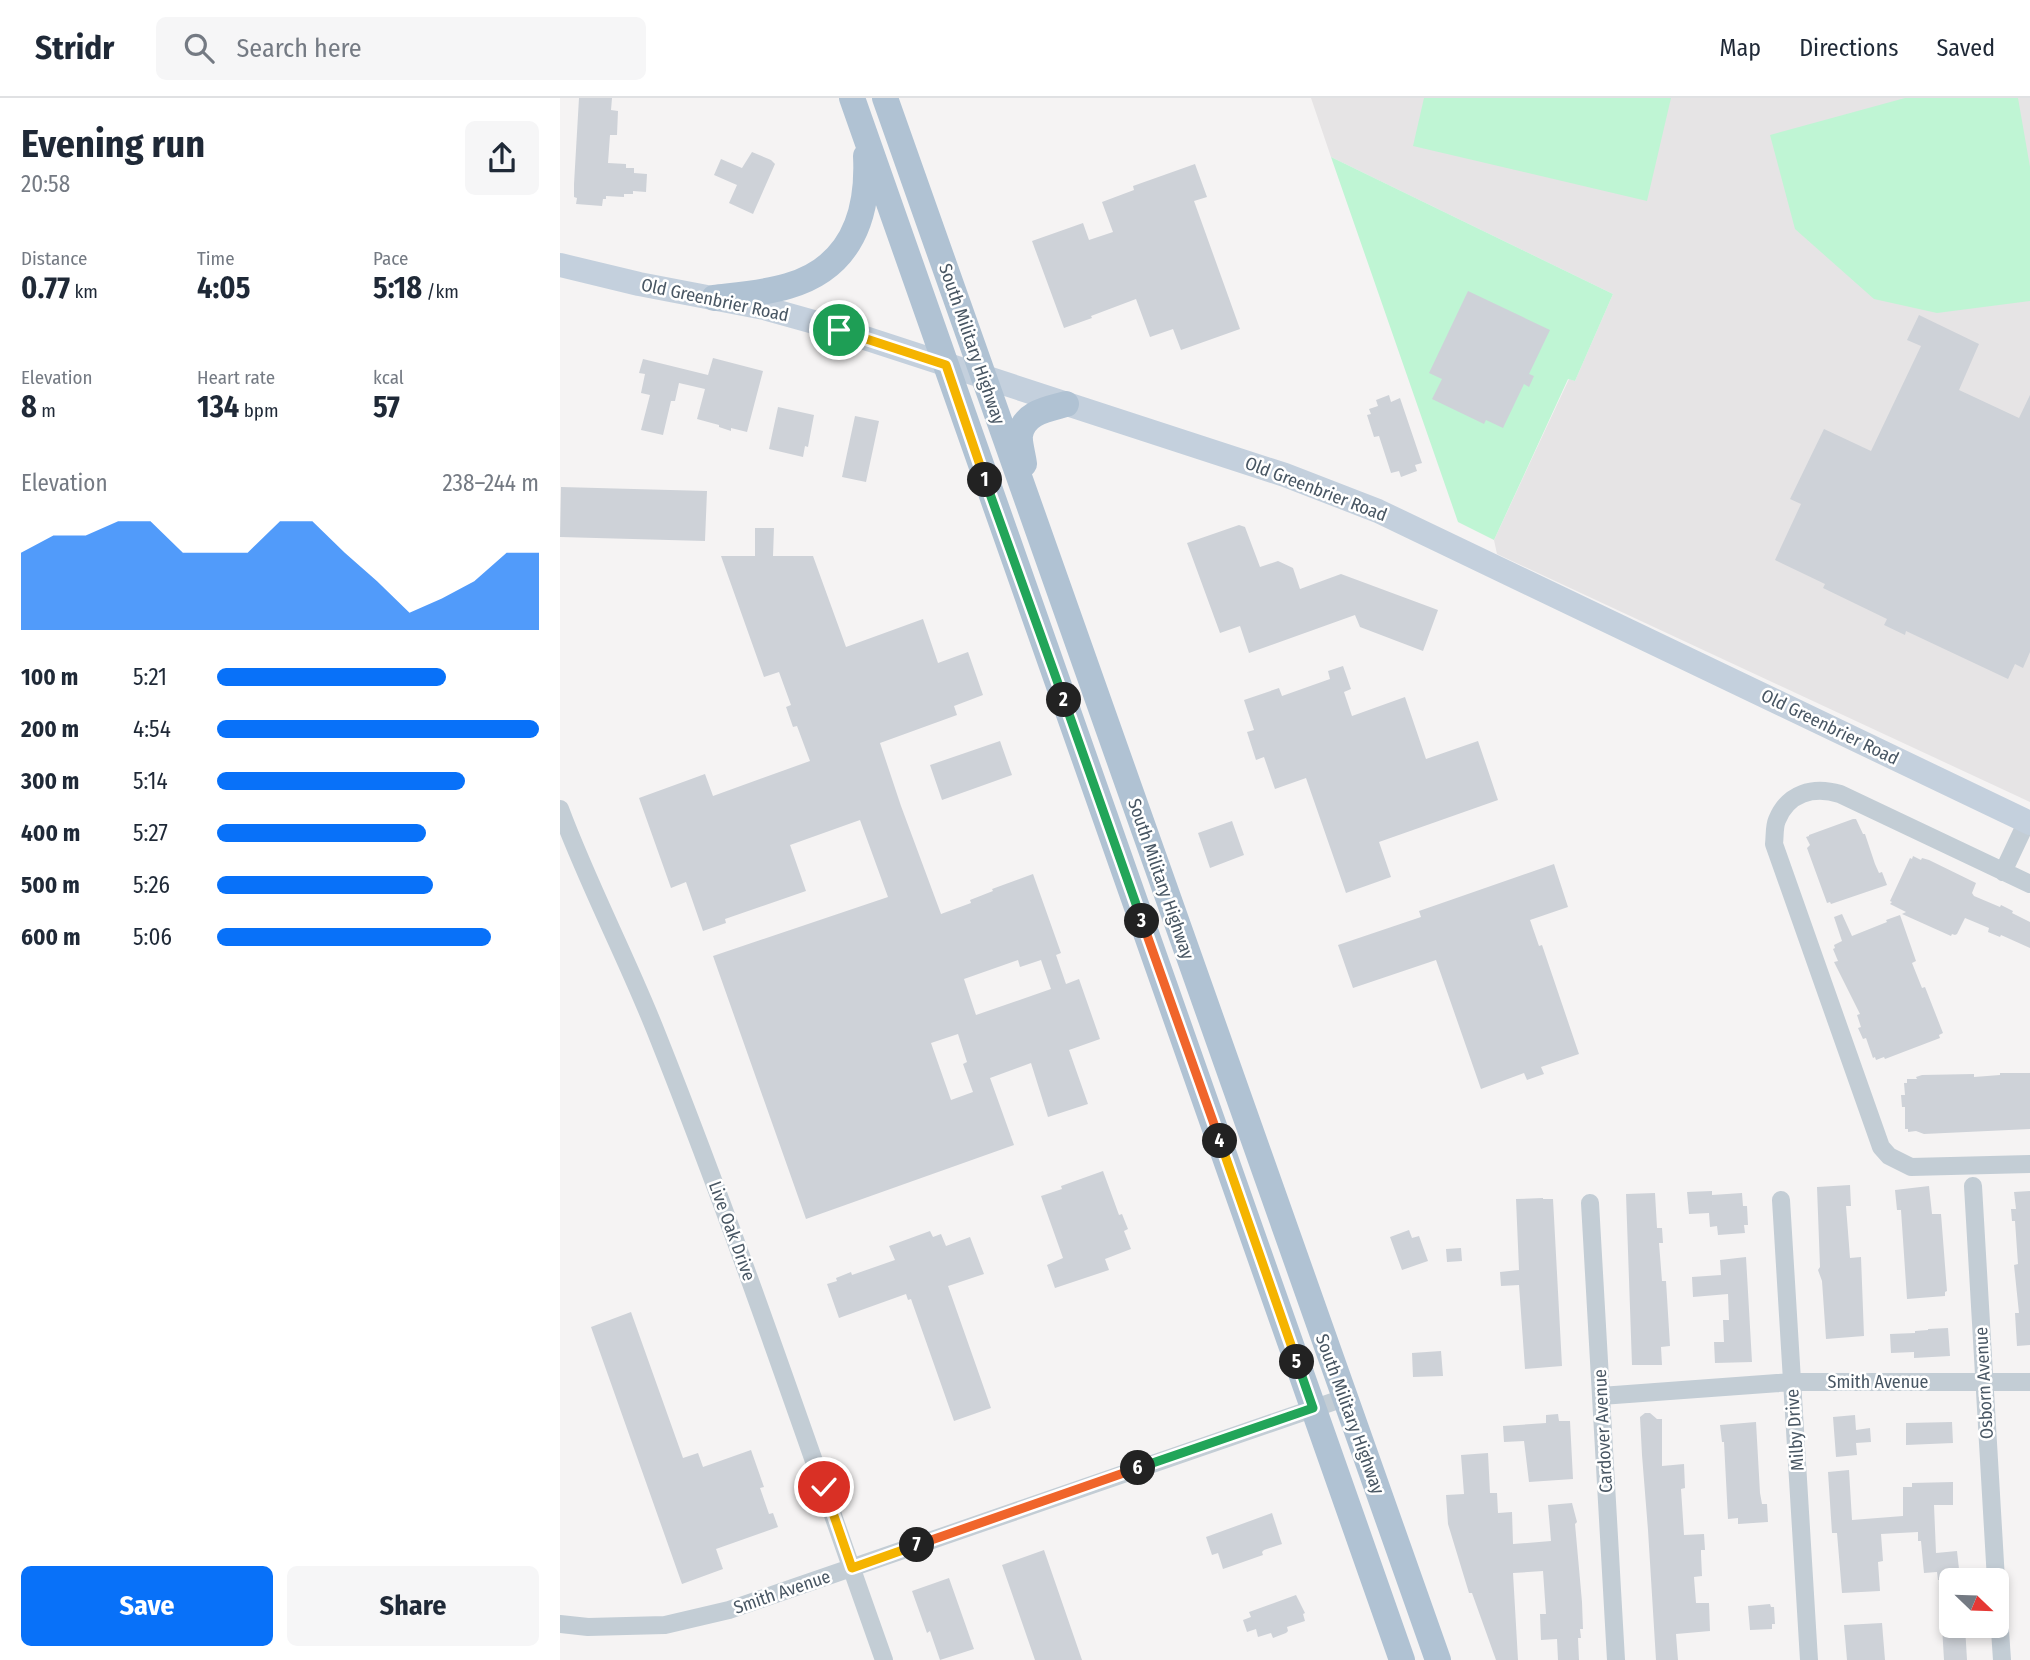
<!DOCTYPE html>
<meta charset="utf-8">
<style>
:root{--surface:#fff;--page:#f6f6f7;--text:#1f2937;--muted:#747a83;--line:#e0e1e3;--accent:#0871f9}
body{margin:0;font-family:"Fira Sans Condensed",sans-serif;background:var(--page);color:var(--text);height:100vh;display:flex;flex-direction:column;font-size:26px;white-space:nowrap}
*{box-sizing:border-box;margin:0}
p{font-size:23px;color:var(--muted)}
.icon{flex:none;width:38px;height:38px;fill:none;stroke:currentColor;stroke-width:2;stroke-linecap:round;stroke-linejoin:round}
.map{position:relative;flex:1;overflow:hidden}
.sheet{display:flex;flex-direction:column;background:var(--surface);width:560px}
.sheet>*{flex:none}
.needle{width:46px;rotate:113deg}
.fabs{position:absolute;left:1379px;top:1470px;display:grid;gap:14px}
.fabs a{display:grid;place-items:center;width:70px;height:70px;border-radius:10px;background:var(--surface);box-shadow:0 4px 10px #0003;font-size:35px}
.pin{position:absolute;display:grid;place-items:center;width:60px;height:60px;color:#fff;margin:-30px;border:4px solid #fff;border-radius:50%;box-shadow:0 2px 7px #0007}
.km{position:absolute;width:35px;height:35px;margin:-18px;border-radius:50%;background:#222;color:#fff;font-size:19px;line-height:35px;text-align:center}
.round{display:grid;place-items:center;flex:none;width:74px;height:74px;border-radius:10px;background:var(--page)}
.headline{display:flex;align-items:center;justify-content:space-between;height:119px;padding:0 21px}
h1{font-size:38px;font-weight:700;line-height:52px}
.stats{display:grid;grid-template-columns:repeat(3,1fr);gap:10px;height:119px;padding:7px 21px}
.stats div{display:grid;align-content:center}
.stats b{font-size:30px;font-weight:700}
.stats small{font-size:19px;font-weight:400}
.stats p{font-size:19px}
.chart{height:196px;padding:14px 21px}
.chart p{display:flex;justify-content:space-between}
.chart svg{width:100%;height:126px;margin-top:7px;fill:var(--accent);opacity:.7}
.cta{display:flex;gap:14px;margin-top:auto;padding:14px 21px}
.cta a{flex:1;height:80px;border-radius:10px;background:var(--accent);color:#fff;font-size:28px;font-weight:700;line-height:80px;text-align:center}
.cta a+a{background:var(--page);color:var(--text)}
ul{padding:0 21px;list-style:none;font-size:23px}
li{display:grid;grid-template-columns:112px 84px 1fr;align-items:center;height:52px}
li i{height:18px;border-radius:9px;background:var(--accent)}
header{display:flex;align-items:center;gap:42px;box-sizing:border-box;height:98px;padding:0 35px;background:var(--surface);border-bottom:2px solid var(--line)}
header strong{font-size:33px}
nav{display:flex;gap:38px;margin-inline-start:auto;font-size:24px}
.search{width:490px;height:63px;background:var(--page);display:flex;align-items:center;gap:18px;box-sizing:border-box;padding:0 24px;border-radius:10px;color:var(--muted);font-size:26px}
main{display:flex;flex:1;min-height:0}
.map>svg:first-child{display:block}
.education{fill:#e6e4e5}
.green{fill:#bff5d4}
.building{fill:#ced2d8;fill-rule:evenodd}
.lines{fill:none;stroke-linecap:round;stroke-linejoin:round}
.street{stroke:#c3cdd5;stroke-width:18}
.secondary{stroke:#c4d0dd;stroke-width:24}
.primary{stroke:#b0c2d3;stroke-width:26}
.split-1-casing{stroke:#fff;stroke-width:14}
.split-2-casing{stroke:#fff;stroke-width:14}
.split-3-casing{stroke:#fff;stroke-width:14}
.split-4-casing{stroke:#fff;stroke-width:14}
.split-5-casing{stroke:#fff;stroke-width:14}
.split-6-casing{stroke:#fff;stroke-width:14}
.split-7-casing{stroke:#fff;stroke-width:14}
.split-8-casing{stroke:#fff;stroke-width:14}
.split-1{stroke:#f5b400;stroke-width:9}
.split-2{stroke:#22a559;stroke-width:9}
.split-3{stroke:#22a559;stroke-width:9}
.split-4{stroke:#f0652b;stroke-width:9}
.split-5{stroke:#f5b400;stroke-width:9}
.split-6{stroke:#22a559;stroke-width:9}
.split-7{stroke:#f0652b;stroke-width:9}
.split-8{stroke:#f5b400;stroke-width:9}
.labels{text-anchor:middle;stroke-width:5;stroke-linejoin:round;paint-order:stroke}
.street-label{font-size:18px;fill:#485663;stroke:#fff}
</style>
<header>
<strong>Stridr</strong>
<div class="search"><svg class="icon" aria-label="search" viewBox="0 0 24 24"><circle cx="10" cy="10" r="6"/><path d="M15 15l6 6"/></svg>Search here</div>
<nav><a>Map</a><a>Directions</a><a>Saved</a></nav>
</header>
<main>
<section class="sheet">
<div class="headline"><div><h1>Evening run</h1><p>20:58</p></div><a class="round"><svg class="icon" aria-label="share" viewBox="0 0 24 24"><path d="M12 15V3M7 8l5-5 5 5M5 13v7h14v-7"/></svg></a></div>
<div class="stats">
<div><p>Distance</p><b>0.77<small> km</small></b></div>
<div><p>Time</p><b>4:05</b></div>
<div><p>Pace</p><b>5:18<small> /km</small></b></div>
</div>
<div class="stats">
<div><p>Elevation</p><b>8<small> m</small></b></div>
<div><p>Heart rate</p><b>134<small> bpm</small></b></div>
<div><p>kcal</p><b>57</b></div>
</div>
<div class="chart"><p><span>Elevation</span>238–244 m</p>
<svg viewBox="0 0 160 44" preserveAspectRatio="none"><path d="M0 44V17L10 11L20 11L30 6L40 6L50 17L60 17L70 17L80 6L90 6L100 17L110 27L120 38L130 33L140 27L150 17L160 17V44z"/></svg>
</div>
<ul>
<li><b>100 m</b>5:21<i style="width:71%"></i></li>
<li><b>200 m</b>4:54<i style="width:100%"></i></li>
<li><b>300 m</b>5:14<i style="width:77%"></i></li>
<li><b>400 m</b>5:27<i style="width:65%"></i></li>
<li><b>500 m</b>5:26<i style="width:67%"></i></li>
<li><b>600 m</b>5:06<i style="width:85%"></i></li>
</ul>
<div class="cta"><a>Save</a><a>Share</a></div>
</section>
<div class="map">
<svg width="1470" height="1562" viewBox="0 0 1470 1562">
<rect width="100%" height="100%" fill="#f5f3f3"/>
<!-- education -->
<path class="education" d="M 751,0 L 1470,0 L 1470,704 L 937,456 L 934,442 L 1009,281 L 1015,283 L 1053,196 L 771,59 Z"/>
<!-- green -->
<path class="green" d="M 864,0 L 1111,0 L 1087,103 L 853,48 Z
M 1345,0 L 1458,0 L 1470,69 L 1470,203 L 1377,215 L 1314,201 L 1235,131 L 1210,37 Z
M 771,59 L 1053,196 L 1015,283 L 1008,281 L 934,442 L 898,424 Z"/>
<!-- building -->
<path class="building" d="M 19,0 L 52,0 L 51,12 L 58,13 L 57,37 L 50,37 L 48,65 L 66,66 L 66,70 L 74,70 L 74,75 L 87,76 L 86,94 L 73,93 L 73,96 L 64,96 L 64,99 L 46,98 L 46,101 L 43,101 L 42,108 L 16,106 L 17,100 L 14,99 L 14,86 Z
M 192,54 L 211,62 L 215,66 L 193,116 L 169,105 L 177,87 L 154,77 L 161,61 L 182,70 Z
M 635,66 L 647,99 L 634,103 L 680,231 L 621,252 L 613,231 L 590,239 L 576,201 L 531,218 L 532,220 L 504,230 L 472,143 L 523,125 L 529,142 L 553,134 L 542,104 L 574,92 L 573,88 Z
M 908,193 L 990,232 L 969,276 L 974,278 L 969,289 L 964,286 L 943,330 L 926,322 L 924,326 L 872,301 L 882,281 L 869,275 Z
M 1359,217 L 1419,246 L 1399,292 L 1459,320 L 1470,297 L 1470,554 L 1463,570 L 1455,566 L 1448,581 L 1346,533 L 1345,537 L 1324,527 L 1327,521 L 1263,490 L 1265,486 L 1215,462 L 1241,406 L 1230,401 L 1264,331 L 1311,353 L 1361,248 L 1347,242 Z
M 153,260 L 203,273 L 187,334 L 171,330 L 171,333 L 159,329 L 159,327 L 137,321 L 145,291 L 119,285 L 115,303 L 111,303 L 103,337 L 81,332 L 90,297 L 81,295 L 85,276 L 79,275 L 83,261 L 148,277 Z
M 829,297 L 831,304 L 840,300 L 862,365 L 855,367 L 857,373 L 841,379 L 839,373 L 831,375 L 819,338 L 814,339 L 807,317 L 811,316 L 809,311 L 818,308 L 816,302 Z
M 218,309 L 254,317 L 248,349 L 245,348 L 243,359 L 209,351 Z
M 295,318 L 319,323 L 306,384 L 282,379 Z
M 1,389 L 147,393 L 145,443 L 0,439 Z
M 679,427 L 685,429 L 700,469 L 718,463 L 733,470 L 740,491 L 781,476 L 878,512 L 863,553 L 800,529 L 795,517 L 689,555 L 680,528 L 660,535 L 627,445 Z
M 195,430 L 214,430 L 213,458 L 253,458 L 286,549 L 363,521 L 378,565 L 408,554 L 423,597 L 394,608 L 397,617 L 320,645 L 341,708 L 381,816 L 411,805 L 410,802 L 433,793 L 432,791 L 473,776 L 501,855 L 496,857 L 506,886 L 519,881 L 540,941 L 509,952 L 528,1006 L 488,1019 L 471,965 L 430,980 L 454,1047 L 246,1121 L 153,858 L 328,799 L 300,722 L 230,747 L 246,793 L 165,821 L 166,825 L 143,833 L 126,784 L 111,790 L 79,700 L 145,676 L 153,698 L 250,663 L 237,628 L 233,629 L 226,609 L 231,607 L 219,574 L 204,579 L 161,458 L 195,458 ZM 458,862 L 460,869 L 481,862 L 491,891 L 416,917 L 404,881 ZM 398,936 L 407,964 L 403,966 L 413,994 L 391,1002 L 371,945 Z
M 783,568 L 791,591 L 784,594 L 792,618 L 845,599 L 866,661 L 918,643 L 938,702 L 819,744 L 831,779 L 786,795 L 746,680 L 715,691 L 704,659 L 696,662 L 687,634 L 694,632 L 684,602 L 719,590 L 722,598 L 770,581 L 768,573 Z
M 440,643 L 452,677 L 382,702 L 370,667 Z
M 1293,721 L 1296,721 L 1303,736 L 1305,736 L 1315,766 L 1319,775 L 1322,774 L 1327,787 L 1271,806 L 1270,804 L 1267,805 L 1247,750 L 1250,747 L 1246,739 L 1249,738 L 1249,737 Z
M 672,723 L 684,757 L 650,770 L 638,735 Z
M 1353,758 L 1361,762 L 1362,760 L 1369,762 L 1416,785 L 1412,795 L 1414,798 L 1440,809 L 1441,807 L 1453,813 L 1452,815 L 1470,824 L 1470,850 L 1441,837 L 1440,839 L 1428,834 L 1429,830 L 1405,820 L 1397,836 L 1395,837 L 1392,836 L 1391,838 L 1342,816 L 1346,814 L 1330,806 L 1332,804 L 1330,803 L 1350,760 L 1352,761 Z
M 994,766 L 1008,809 L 970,822 L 979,848 L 982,847 L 1019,956 L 981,969 L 984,976 L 967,982 L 964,975 L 921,991 L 876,862 L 793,890 L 778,847 L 861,819 L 859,813 Z
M 1282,816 L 1292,838 L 1327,824 L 1326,822 L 1340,817 L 1356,863 L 1352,865 L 1362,890 L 1365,889 L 1383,935 L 1379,937 L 1380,940 L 1325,961 L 1324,959 L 1316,962 L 1315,959 L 1313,960 L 1306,940 L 1303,941 L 1298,930 L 1301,929 L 1297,917 L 1300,916 L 1274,864 L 1278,863 L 1273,851 L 1275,850 L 1274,847 L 1282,843 L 1274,819 Z
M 1440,975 L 1470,975 L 1470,1031 L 1364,1036 L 1356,1033 L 1348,1034 L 1348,1031 L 1345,1031 L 1345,1009 L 1342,1009 L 1341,997 L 1345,997 L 1344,985 L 1347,985 L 1347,981 L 1357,981 L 1356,979 L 1362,977 L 1414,976 L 1414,979 L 1440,977 Z
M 543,1073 L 559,1117 L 562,1116 L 568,1131 L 564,1133 L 571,1151 L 545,1161 L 549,1172 L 495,1190 L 487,1167 L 503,1160 L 481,1098 L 502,1091 L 501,1088 Z
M 1290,1087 L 1291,1108 L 1286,1108 L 1290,1160 L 1301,1159 L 1304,1238 L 1266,1241 L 1262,1183 L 1258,1172 L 1260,1169 L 1257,1089 Z
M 1369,1088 L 1372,1116 L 1381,1116 L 1387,1193 L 1385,1194 L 1385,1198 L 1347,1201 L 1341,1112 L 1337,1112 L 1335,1092 Z
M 1152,1093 L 1152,1097 L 1182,1095 L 1183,1108 L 1187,1108 L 1188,1127 L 1184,1127 L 1185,1135 L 1158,1137 L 1157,1128 L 1150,1129 L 1149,1115 L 1129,1116 L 1127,1094 Z
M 1470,1093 L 1470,1247 L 1457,1248 L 1455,1215 L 1459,1215 L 1454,1167 L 1458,1166 L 1455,1123 L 1452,1123 L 1451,1111 L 1456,1111 L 1454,1094 Z
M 1095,1095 L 1097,1130 L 1102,1130 L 1103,1145 L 1099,1145 L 1102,1183 L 1106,1183 L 1110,1248 L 1101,1249 L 1102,1267 L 1072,1267 L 1066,1096 Z
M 983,1100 L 983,1101 L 993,1101 L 1002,1268 L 965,1271 L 959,1187 L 941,1188 L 940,1174 L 959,1172 L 956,1101 Z
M 849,1132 L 852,1140 L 859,1138 L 868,1163 L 842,1172 L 830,1139 Z
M 370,1133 L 373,1139 L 381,1136 L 386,1148 L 410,1139 L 424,1176 L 388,1188 L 431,1310 L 394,1323 L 351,1201 L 348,1202 L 346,1196 L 279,1220 L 267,1186 L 277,1183 L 276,1180 L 291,1174 L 292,1177 L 335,1162 L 329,1148 Z
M 901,1150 L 902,1163 L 887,1164 L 886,1151 Z
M 1186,1159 L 1192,1264 L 1155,1265 L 1154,1244 L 1164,1244 L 1163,1222 L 1169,1222 L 1168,1196 L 1133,1199 L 1132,1179 L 1161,1177 L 1160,1162 Z
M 71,1214 L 123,1360 L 138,1355 L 143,1369 L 191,1352 L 204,1389 L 200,1390 L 209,1416 L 213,1415 L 218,1429 L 156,1451 L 163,1471 L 122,1486 L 31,1229 Z
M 1388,1230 L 1390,1258 L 1354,1260 L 1354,1254 L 1331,1255 L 1330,1236 L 1355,1235 L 1355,1233 L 1368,1232 L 1368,1231 Z
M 881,1253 L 883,1278 L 853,1279 L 852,1255 Z
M 1085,1315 L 1090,1315 L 1097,1321 L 1102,1321 L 1102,1368 L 1124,1366 L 1125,1390 L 1121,1391 L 1124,1437 L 1144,1436 L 1145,1452 L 1141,1452 L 1141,1456 L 1142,1478 L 1134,1479 L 1136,1505 L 1149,1505 L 1150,1533 L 1116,1536 L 1118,1562 L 1096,1562 L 1088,1432 L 1082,1357 L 1080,1319 Z
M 998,1316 L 999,1323 L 1010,1323 L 1013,1381 L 969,1384 L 964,1343 L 944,1344 L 943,1328 L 986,1325 L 986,1317 Z
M 1295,1317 L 1296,1332 L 1310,1330 L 1311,1344 L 1296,1345 L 1297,1357 L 1276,1359 L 1273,1319 Z
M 1196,1324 L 1200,1395 L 1202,1406 L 1207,1406 L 1208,1424 L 1178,1426 L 1178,1420 L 1168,1421 L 1164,1344 L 1162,1344 L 1160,1327 Z
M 1392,1324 L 1393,1345 L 1346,1347 L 1346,1325 Z
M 928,1355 L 930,1395 L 937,1395 L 938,1415 L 952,1414 L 953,1446 L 991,1443 L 988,1407 L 1012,1405 L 1017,1424 L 1015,1426 L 1022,1504 L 1023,1531 L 1020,1531 L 1021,1540 L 1018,1540 L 1019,1562 L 998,1562 L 997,1541 L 981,1542 L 980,1516 L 986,1516 L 983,1473 L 953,1475 L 958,1562 L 936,1562 L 912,1495 L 909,1495 L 888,1426 L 886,1397 L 904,1396 L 901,1357 Z
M 1289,1372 L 1292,1422 L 1343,1418 L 1343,1389 L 1352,1389 L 1352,1385 L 1393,1384 L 1393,1407 L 1374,1407 L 1376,1455 L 1397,1453 L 1400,1480 L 1391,1481 L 1391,1514 L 1381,1515 L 1379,1482 L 1378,1482 L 1377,1474 L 1364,1475 L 1361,1443 L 1358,1443 L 1358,1434 L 1321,1436 L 1323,1463 L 1318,1464 L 1320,1493 L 1282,1495 L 1277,1435 L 1272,1435 L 1268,1374 Z
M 712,1415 L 722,1446 L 704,1452 L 702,1454 L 703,1457 L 663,1471 L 658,1455 L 652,1457 L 646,1439 Z
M 484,1452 L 522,1562 L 475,1562 L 442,1467 Z
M 389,1480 L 414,1551 L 380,1562 L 370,1533 L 367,1535 L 352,1493 Z
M 736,1497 L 745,1515 L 743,1516 L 745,1523 L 727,1529 L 728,1533 L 726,1535 L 713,1540 L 711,1535 L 698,1539 L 696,1531 L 687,1534 L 683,1522 L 691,1519 L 689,1514 Z
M 1210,1506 L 1211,1509 L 1214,1509 L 1215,1526 L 1212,1526 L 1212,1531 L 1190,1532 L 1188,1508 Z
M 1322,1525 L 1325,1562 L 1287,1562 L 1284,1527 Z
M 1382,1528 L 1405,1528 L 1407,1562 L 1384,1562 Z"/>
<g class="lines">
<!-- street -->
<path class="street" d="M 0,711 C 29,789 68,862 98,939 C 180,1145 250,1354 324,1562
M 1443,774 L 1467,723
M 1470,786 L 1280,696 C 1253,688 1228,695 1217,722 C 1214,729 1215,738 1214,746 L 1321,1049 L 1329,1058 L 1351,1069 L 1470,1066
M 1413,1088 L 1436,1482
M 1221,1102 L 1249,1562
M 1030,1105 L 1056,1562
M 1041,1298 L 1232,1284 L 1470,1284
M 1437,1488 L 1442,1562
M 0,1526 L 28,1529 L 105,1527 L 169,1512 L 784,1300"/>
<!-- secondary -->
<path class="secondary" d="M 0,167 L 79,186 L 204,210 L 268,228 L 725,377 L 818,413 L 1470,725"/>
<!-- primary -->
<path class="primary" d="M 292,0 L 842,1562
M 325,0 L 878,1562
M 154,200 C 179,197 205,195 228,188 C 291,170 309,118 306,58
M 464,366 C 463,357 459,345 460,337 C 464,314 488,311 506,306"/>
</g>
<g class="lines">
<defs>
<path id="split-1" d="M 279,232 L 386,267 L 425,382"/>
<path id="split-2" d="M 425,382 L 504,602"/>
<path id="split-3" d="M 504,602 L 582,823"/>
<path id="split-4" d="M 582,823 L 660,1043"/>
<path id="split-5" d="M 660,1043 L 737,1264"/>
<path id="split-6" d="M 578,1370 L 753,1310 L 737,1264"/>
<path id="split-7" d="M 357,1447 L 578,1370"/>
<path id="split-8" d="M 264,1389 L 292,1470 L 357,1447"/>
</defs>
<!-- split-1 casing -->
<use href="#split-1" class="split-1-casing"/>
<!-- split-2 casing -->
<use href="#split-2" class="split-2-casing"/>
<!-- split-3 casing -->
<use href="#split-3" class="split-3-casing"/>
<!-- split-4 casing -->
<use href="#split-4" class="split-4-casing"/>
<!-- split-5 casing -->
<use href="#split-5" class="split-5-casing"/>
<!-- split-6 casing -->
<use href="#split-6" class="split-6-casing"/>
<!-- split-7 casing -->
<use href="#split-7" class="split-7-casing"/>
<!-- split-8 casing -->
<use href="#split-8" class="split-8-casing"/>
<!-- split-1 -->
<use href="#split-1" class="split-1"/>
<!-- split-2 -->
<use href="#split-2" class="split-2"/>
<!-- split-3 -->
<use href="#split-3" class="split-3"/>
<!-- split-4 -->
<use href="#split-4" class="split-4"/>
<!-- split-5 -->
<use href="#split-5" class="split-5"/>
<!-- split-6 -->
<use href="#split-6" class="split-6"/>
<!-- split-7 -->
<use href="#split-7" class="split-7"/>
<!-- split-8 -->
<use href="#split-8" class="split-8"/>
</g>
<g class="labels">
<!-- street labels -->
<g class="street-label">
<text transform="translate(155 202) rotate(12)" y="6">Old Greenbrier Road</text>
<text transform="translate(412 246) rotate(71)" y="6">South Military Highway</text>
<text transform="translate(756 391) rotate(21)" y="6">Old Greenbrier Road</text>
<text transform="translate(1270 629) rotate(26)" y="6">Old Greenbrier Road</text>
<text transform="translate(601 781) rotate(71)" y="6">South Military Highway</text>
<text transform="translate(172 1133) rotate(70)" y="6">Live Oak Drive</text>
<text x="1318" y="1290">Smith Avenue</text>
<text transform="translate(1424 1285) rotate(-93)" y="6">Osborn Avenue</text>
<text transform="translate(790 1316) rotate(70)" y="6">South Military Highway</text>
<text transform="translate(1235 1332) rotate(-94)" y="6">Milby Drive</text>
<text transform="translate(1043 1333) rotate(-93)" y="6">Cardover Avenue</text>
<text transform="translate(222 1494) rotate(-19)" y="6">Smith Avenue</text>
</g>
</g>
</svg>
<div class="fabs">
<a><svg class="needle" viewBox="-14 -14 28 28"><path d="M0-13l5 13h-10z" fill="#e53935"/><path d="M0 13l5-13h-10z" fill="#747a83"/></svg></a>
</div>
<div class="pin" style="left:279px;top:232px;background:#1e9e55"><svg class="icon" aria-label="arrive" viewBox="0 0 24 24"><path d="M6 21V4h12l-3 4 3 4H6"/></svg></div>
<div class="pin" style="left:264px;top:1389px;background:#d93025"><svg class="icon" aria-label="check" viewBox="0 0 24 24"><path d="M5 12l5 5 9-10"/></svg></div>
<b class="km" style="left:425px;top:382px">1</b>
<b class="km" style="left:504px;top:602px">2</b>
<b class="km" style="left:582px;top:823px">3</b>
<b class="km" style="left:660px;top:1043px">4</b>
<b class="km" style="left:737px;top:1264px">5</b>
<b class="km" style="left:578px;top:1370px">6</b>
<b class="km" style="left:357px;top:1447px">7</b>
</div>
</main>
